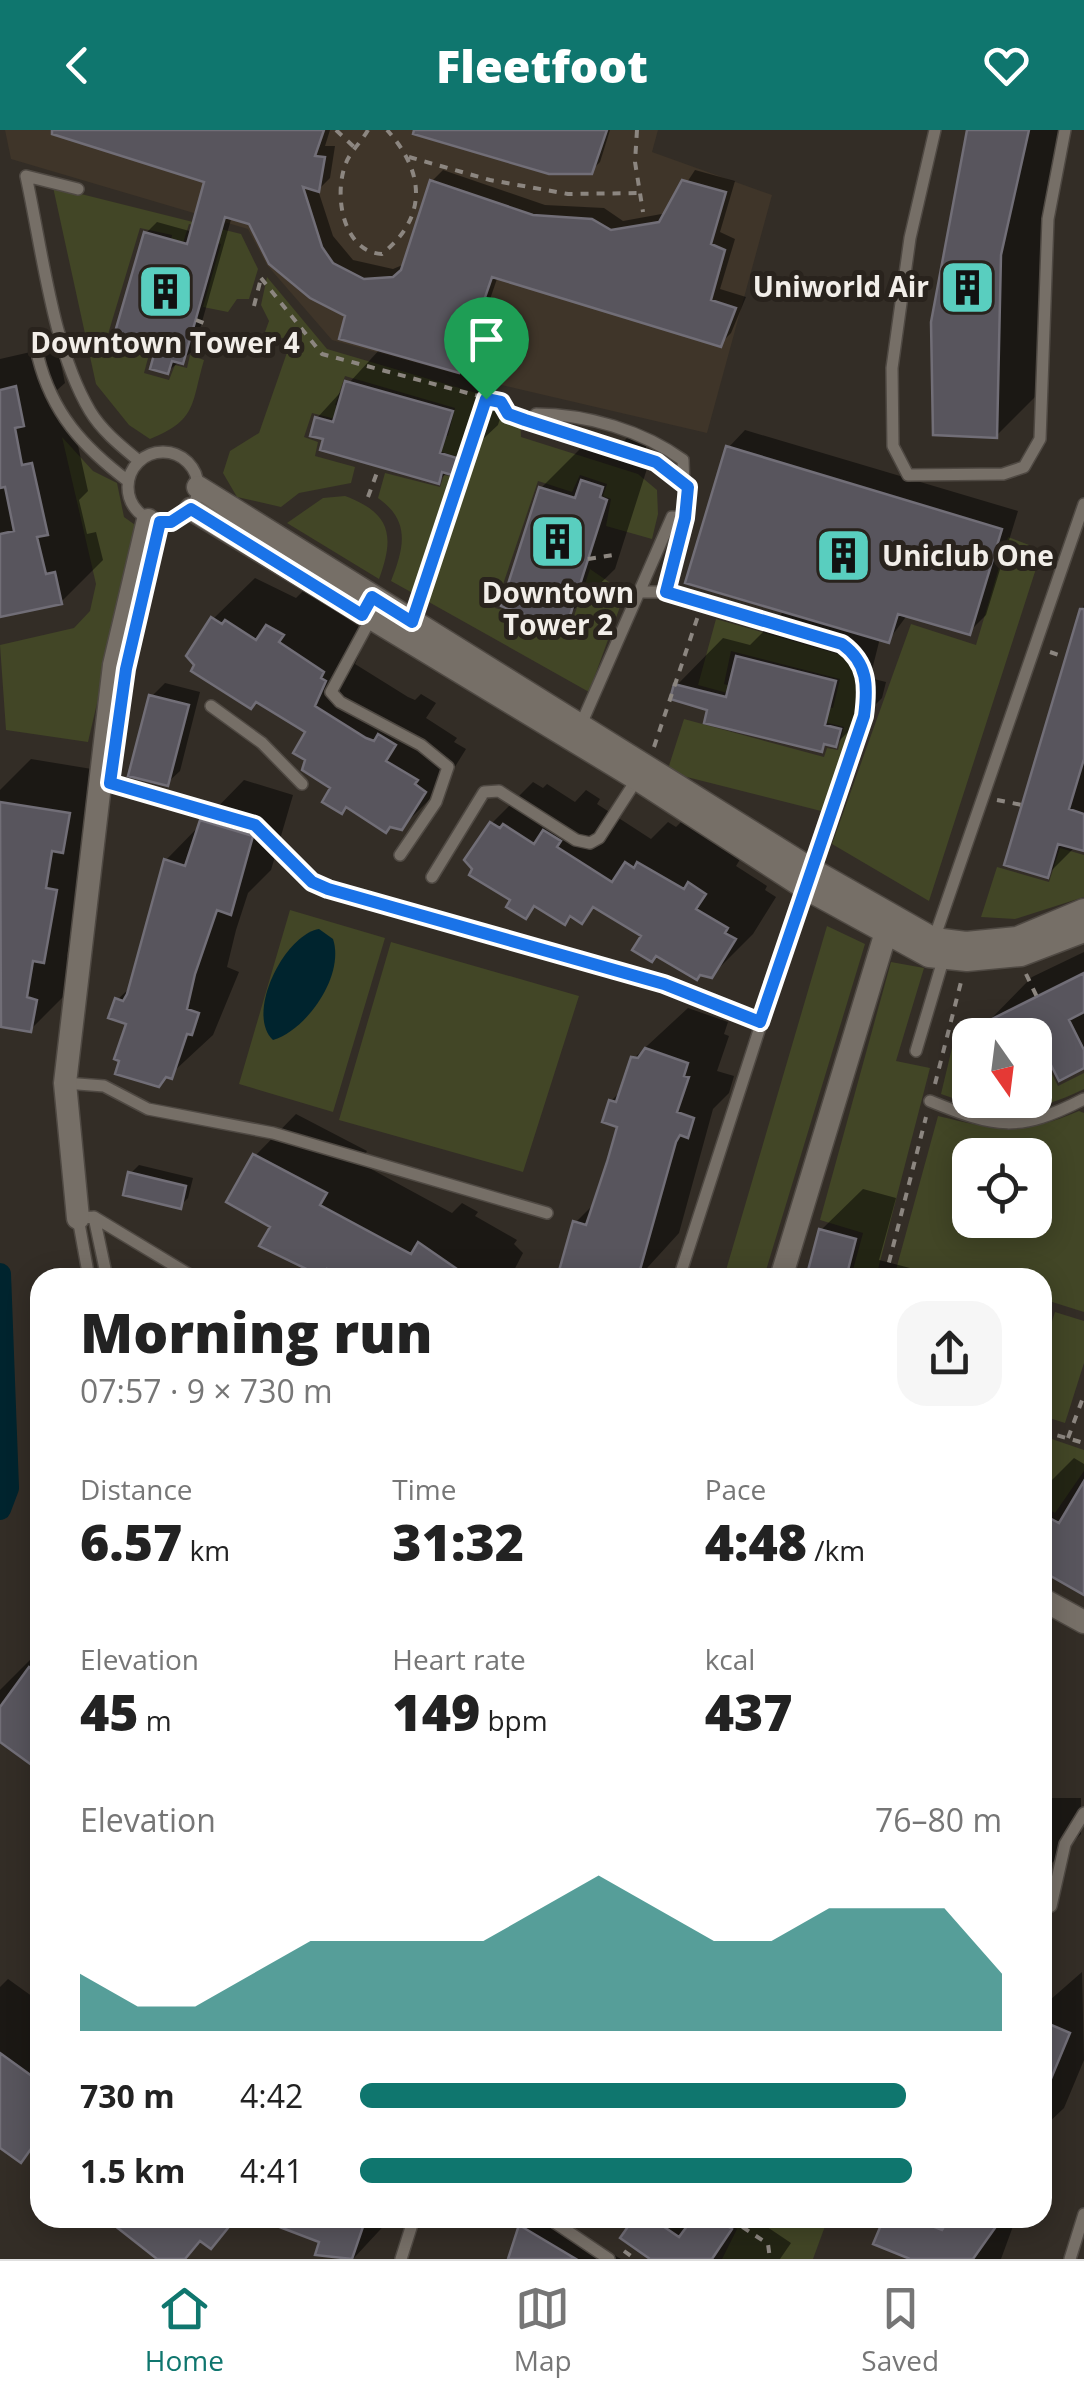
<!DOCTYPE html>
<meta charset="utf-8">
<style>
:root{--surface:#fff;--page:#f6f6f6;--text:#222;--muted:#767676;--line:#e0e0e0;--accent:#0f766e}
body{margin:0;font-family:"Open Sans",sans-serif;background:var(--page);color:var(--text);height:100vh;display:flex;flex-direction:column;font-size:38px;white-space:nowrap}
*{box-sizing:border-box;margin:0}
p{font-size:32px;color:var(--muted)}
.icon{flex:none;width:55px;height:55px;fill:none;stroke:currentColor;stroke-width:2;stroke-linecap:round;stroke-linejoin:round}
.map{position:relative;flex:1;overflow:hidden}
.sheet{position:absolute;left:30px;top:1138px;width:1022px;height:960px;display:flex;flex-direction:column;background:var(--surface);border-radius:30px;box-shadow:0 5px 25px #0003}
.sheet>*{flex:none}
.needle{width:65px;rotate:166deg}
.fabs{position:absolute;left:952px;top:888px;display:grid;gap:20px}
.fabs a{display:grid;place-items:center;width:100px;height:100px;border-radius:20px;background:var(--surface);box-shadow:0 5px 25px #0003;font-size:50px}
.pin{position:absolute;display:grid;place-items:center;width:85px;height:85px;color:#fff;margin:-102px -42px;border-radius:50% 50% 50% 0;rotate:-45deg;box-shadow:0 0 10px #0007}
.pin .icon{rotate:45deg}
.round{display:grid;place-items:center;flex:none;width:105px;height:105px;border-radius:30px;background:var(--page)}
.overview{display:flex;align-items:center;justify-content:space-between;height:170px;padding:0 50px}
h1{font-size:55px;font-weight:800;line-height:75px}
.metrics{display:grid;grid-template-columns:repeat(3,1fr);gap:15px;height:170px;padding:10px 50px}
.metrics div{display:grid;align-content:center}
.metrics b{font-size:50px;font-weight:800}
.metrics small{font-size:28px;font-weight:400}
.metrics p{font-size:28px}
.chart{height:280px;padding:20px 50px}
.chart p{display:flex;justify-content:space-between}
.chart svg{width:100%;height:180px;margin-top:10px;fill:var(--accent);opacity:.7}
ul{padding:0 50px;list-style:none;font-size:32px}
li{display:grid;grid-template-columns:160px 120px 1fr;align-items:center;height:75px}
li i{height:25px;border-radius:12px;background:var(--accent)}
header{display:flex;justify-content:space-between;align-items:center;height:130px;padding:0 50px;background:var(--accent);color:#fff;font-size:45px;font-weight:800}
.dock{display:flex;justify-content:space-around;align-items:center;height:140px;border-top:2px solid var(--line);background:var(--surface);font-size:28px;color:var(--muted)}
.dock a{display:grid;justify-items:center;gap:5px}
.dock .on{color:var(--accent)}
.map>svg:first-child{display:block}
.built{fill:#3f3529}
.green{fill:#424626;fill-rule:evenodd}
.water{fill:#00242e}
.shadow{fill:#0007}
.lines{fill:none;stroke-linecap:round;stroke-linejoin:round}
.canal{stroke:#00242e;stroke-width:22}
.building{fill:#58555d;stroke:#716e77;stroke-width:2.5}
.service-casing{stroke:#4f4943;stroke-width:14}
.minor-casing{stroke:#4f4943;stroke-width:25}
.path{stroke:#8c8680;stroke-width:4;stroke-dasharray:8 8;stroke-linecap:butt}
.service{stroke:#766f67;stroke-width:11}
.minor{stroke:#766f67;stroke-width:22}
.route-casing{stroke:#fff;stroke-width:20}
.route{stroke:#1a73e8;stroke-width:12}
.labels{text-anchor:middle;stroke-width:10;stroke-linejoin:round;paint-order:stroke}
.poi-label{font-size:28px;font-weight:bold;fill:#f2eee9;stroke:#29231d}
</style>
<header><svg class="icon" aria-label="back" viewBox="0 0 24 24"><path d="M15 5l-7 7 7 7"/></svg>Fleetfoot<svg class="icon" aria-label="heart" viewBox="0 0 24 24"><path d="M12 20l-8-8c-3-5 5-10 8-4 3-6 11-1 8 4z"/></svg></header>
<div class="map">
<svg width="1084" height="2129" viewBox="0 0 1084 2129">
<rect width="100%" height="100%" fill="#332d26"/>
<!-- built -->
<path class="built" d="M 5,0 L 658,0 L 652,22 L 772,65 L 707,303 L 463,246 L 332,210 L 267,135 L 248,99 L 11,29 Z"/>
<!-- green -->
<path class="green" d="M 53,57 L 241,104 L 258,139 L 249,169 L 237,169 L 228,182 L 203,177 L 221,114 L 208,111 L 212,101 L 189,94 L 178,129 L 168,126 L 172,105 L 140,98 L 106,211 L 137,220 L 145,203 L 154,206 L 144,243 L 169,250 L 175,235 L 187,238 L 190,225 L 204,230 C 191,275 197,290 150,309 L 129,295 L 96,254 Z
M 267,147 L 327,219 L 483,265 L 418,466 L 391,451 C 404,418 411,391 378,368 L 385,343 L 440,357 L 444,345 L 453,347 L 458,327 L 423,316 L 427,301 L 448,306 L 455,278 L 345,246 L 335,275 L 351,280 L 347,292 L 312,283 L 304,307 L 318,312 L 315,326 L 355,337 L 351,353 L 299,363 L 281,377 L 237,367 L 223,343 L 230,321 L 259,303 L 291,211 L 265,202 L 269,191 L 261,175 Z
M 489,272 L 520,281 L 521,307 L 638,344 L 657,360 L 658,384 L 652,409 L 606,396 L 611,369 L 603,366 L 607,354 L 580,345 L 572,362 L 538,351 L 495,478 L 528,487 L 533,471 L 544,475 L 537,494 L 560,501 L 564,490 L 572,492 L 590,439 L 625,463 L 589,562 L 427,471 Z
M 62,307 L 93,341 L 117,353 L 124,387 L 138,397 L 88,612 L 6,600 L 0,515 L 74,498 L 90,481 L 96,454 Z
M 345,366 C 391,383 395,406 379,449 L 287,393 L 323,368 Z
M 1008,407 L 1042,420 L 929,771 L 832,714 L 911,494 L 976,515 Z
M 716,489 L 848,527 C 877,573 841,635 825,682 L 667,642 L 684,589 L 824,627 L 827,618 L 838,620 L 844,597 L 801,586 L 805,572 L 833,578 L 840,549 L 731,521 L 724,554 L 733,557 L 731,564 L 698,555 Z
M 1060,718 L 1084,725 L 1084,767 L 1015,789 L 981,787 L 997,737 L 1049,752 Z
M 290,780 L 385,808 L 333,982 L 239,954 Z
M 827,796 L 865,814 L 764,1147 L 724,1147 Z
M 391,812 L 579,866 L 523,1042 L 339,990 Z
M 891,832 L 924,838 L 896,931 L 930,938 L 876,1147 L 851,1147 L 863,1103 L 820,1090 Z
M 974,894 L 980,905 L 970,905 L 970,970 L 1035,970 L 1035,910 L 1058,956 L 1084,943 L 1084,959 C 1029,986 998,984 941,964 L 956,901 Z
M 1079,981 L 1084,983 L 1084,1182 L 1049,1171 L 1043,1190 L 1042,1148 L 894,1147 L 938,986 C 997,1000 1021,1006 1079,981 ZM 970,1025 L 1035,1025 L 1035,1090 L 970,1090 Z
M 1055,1182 L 1084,1191 L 1084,1233 L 1065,1293 L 1043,1286 L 1043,1220 Z
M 1043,1306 L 1084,1320 L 1084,1341 L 1055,1383 L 1043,1376 Z
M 719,2088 L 828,2088 L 813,2129 L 722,2129 L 737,2099 Z"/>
<!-- water -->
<path class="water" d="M 319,799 L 333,809 C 345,845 307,900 273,910 C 245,884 284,805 319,799 Z"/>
<!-- shadow -->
<path class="shadow" d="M 57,0 L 330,0 L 325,16 L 335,16 L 330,48 L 318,60 L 333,106 L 353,130 L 393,139 L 405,134 L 432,51 L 443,40 L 545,75 L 604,78 L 623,91 L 667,83 L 695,40 L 735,51 L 720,102 L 735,109 L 720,159 L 746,167 L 731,203 L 720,214 L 498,146 L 470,227 L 498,234 L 485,277 L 502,282 L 498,295 L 438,351 L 326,308 L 317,288 L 381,218 L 250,92 L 232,86 L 194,220 L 168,241 L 158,219 L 146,103 L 157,92 L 193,102 L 207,50 Z
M 418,0 L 610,0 L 600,32 L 591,41 Z
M 970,0 L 1065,0 L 1049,75 L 1045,257 L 996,306 Z
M 57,216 L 65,253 L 56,261 L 63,295 L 73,293 L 88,361 L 79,370 L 87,404 L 96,402 L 103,430 L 61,472 L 0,486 L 0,229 Z
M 745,300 L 1018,381 L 986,485 L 969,502 L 908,484 L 888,511 L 880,508 L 870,548 L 886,552 L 882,568 L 835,615 L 828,613 L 821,619 L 710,578 L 677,555 L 723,508 L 750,515 L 785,480 L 728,318 Z
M 630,305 L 648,310 L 645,321 L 652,323 L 615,439 L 558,495 L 541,358 L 588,311 L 615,320 Z
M 255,448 L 296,468 L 309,455 L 323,463 L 319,470 L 364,500 L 366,509 L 355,534 L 408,567 L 415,570 L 421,564 L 436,573 L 426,588 L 457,608 L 454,612 L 466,619 L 443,656 L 401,698 L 334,657 L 309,602 L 213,489 Z
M 1084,475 L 1084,719 L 1076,716 L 1047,745 L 1007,733 Z
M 165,553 L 200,562 L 180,641 L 167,653 L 152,566 Z
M 31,629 L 110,642 L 72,801 L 67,826 L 77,828 L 72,858 L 30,900 L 0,895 L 0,660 Z
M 244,650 L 293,665 L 271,740 L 248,763 L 236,800 L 227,837 L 239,842 L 213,905 L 159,955 L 117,870 L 132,856 L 166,730 Z
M 533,652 L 543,658 L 547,654 L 575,672 L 586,660 L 600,669 L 597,674 L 651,709 L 668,692 L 676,697 L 681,692 L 726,718 L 745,721 L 736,736 L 767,756 L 765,760 L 776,767 L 753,804 L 711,846 L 596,776 L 582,790 L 537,774 L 525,786 L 513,769 L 492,693 Z
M 1084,822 L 1084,936 L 1037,901 L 991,905 L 986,894 L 1032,847 Z
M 688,878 L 728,892 L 724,904 L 729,906 L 717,941 L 734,946 L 729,963 L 713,979 L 679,1103 L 638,1148 L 559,1148 L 576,1092 L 597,1071 L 620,995 L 611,971 L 623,959 L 634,928 Z
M 296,984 L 367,1021 L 360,1033 L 452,1083 L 462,1073 L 478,1082 L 475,1086 L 517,1110 L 514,1114 L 523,1123 L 510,1148 L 326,1148 L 262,1115 L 273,1096 L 255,1026 Z
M 139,1035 L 193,1048 L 188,1068 L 180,1076 L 131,1043 Z
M 863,1059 L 896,1068 L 879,1130 L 910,1138 L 908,1148 L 808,1148 L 821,1100 Z
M 1074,1328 L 1084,1334 L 1084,1463 L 1042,1438 L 1042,1360 Z
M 40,1520 L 40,1638 L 0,1609 L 0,1560 Z
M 1042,1668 L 1081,1668 L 1081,1704 L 1042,1743 Z
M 1082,1842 L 1084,1930 L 1064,1978 L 1042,1999 L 1042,1877 Z
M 8,1849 L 40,1872 L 40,2010 L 21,2030 L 0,2015 L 0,1857 Z
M 1042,2028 L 1051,2034 L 1042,2047 Z
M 109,2088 L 238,2088 L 210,2116 L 203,2110 L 184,2129 L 161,2129 Z
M 287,2088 L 391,2088 L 353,2129 L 318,2123 L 323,2111 L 283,2097 Z
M 529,2088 L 551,2088 L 621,2129 L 510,2129 L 521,2096 Z
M 637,2088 L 754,2088 L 791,2113 L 780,2129 L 655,2129 L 623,2107 Z
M 887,2088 L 1016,2088 L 1001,2129 L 916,2129 L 876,2113 Z"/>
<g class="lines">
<!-- canal -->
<path class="canal" d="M 0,1144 L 8,1358 L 0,1379"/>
</g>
<!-- building -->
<path class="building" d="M 52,0 L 324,0 L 315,26 L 325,27 L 319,62 L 303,57 L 322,117 L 333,133 L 364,149 L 393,147 L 401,140 L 430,50 L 533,85 L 592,89 L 611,100 L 659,92 L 682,50 L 726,62 L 711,114 L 725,120 L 711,170 L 736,178 L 721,217 L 492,147 L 459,243 L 339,209 L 345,186 L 310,168 L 269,134 L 249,94 L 225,87 L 183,234 L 172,231 L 168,244 L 150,239 L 155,221 L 113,209 L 144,102 L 187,114 L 204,52 L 52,4 Z
M 414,0 L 607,0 L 592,44 L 549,44 L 413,4 Z
M 967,0 L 1029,0 L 1001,125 L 997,308 L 933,305 L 931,192 Z
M 345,251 L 453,281 L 440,323 L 457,328 L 452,345 L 442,342 L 439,354 L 320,320 L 323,309 L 310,306 L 315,287 L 333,292 Z
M 16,256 L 24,296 L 15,298 L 22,335 L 32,333 L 48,405 L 37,407 L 46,444 L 55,442 L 62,474 L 0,487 L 0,404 L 14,401 L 5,357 L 0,358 L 0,260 Z
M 726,316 L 1002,399 L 970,505 L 898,484 L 889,513 L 685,453 Z
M 581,350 L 603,357 L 600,367 L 607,370 L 569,489 L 563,486 L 559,498 L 501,476 L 539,357 L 575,368 Z
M 1080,479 L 1084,479 L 1084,629 L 1069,679 L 1084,684 L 1084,721 L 1058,714 L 1048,748 L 1004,735 Z
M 211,487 L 222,494 L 225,490 L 256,510 L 266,495 L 284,505 L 279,512 L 324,542 L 321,548 L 326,551 L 315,576 L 366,608 L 374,611 L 378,604 L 396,615 L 386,631 L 418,650 L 415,654 L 426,662 L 402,700 L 390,697 L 386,703 L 346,677 L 342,684 L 322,672 L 330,658 L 302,640 L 305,630 L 293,623 L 305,602 L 256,572 L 251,579 L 191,541 L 194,535 L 186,526 Z
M 736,526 L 836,551 L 825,595 L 841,599 L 836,617 L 824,614 L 822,622 L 704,593 L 707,580 L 670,569 L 674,554 L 726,567 Z
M 149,565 L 189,575 L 168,656 L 128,646 Z
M 0,672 L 70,683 L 63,723 L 52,721 L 46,758 L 57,760 L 44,833 L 33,831 L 27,867 L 37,870 L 31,902 L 1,897 Z
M 200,690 L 253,706 L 231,785 L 217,780 L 195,844 L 187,879 L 199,883 L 192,905 L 187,904 L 172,949 L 166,947 L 159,957 L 115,944 L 119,931 L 114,929 L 126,894 L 108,888 L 115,868 L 123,871 L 127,864 L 164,729 L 185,736 Z
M 490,692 L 500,698 L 503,694 L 534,714 L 543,700 L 561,711 L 557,717 L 612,752 L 625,732 L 634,738 L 637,732 L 684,759 L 688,752 L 706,764 L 696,779 L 728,798 L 725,803 L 736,809 L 712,848 L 700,845 L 697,850 L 656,826 L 652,832 L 632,820 L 641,806 L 593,777 L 582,794 L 570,786 L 565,795 L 534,776 L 526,789 L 506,777 L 510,770 L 469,745 L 472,739 L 464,730 Z
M 1084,843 L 1084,882 L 1069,890 L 1084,920 L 1084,938 L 1059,951 L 1036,905 L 960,905 Z
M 645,918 L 688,933 L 684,946 L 689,947 L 677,982 L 694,988 L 688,1008 L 680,1005 L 676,1012 L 638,1147 L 617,1140 L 615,1148 L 557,1148 L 573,1091 L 586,1095 L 607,1032 L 617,997 L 602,992 L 609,970 L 616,972 L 631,927 L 638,928 Z
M 253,1024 L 327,1063 L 320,1075 L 411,1124 L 418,1112 L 470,1148 L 342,1148 L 327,1139 L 323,1147 L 259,1116 L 270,1097 L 226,1072 Z
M 128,1042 L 186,1056 L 181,1079 L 123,1065 Z
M 819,1099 L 856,1109 L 846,1148 L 806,1148 Z
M 1084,1351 L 1084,1465 L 1042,1441 L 1042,1384 L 1059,1393 Z
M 29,1537 L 40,1545 L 40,1641 L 0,1612 L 0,1577 Z
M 1042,1891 L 1070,1903 L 1043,1968 L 1042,1968 Z
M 0,1923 L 40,1952 L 40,2006 L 21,2033 L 0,2018 Z
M 105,2088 L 236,2088 L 211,2119 L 200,2111 L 185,2129 L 157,2129 Z
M 256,2088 L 366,2088 L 352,2129 L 315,2125 L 319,2112 Z
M 634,2088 L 651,2088 L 679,2107 L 693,2088 L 715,2088 L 732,2099 L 712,2129 L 650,2129 L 620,2108 Z
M 884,2088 L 912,2088 L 942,2100 L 949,2088 L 1002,2088 L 973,2129 L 910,2129 L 873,2114 Z
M 519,2095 L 576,2129 L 508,2129 Z"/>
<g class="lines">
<defs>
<path id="service" d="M 935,0 L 910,108 L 892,238 L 893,316 L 908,345 L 1003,344 L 1024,337 L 1040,309 L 1048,89 L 1065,0
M 78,59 L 26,46 C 42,118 52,217 90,281 C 102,301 121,316 139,331
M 38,227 C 52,283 83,317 128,351
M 536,284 C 587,284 643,301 683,330 L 685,388 L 666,462 L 641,462
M128 357a35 35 0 1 1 70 0a35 35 0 1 1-70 0Z
M 370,490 L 331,562 L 340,572 L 421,615 L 448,637 L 436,672 L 400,725
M 211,576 L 262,613 L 302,654
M 579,599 L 672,387 L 685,388
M 97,652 L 255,695 L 312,752 L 328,759 L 665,853 L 760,892
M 432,747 L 484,662 L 499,661 L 576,710 L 590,713 L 599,708 L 637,649
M 934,809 L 1084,374
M 916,921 L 944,827
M 65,953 L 104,956 L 148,979 L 273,1003 L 547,1083
M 930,971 C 996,998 1018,1003 1084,969
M 94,1087 L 107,1148
M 89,1148 L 78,1088 L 94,1087 L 195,1148
M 679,1148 L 805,758
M 1051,1776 L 1065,1714 L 1084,1683
M 548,2088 L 609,2129
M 401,2129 L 414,2088
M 1070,2129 L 1084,2084"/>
<path id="minor" d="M 198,357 L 811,739 L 934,809 L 966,813 L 1017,808 L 1084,780
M 191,379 L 637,649 L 805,758 L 929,826 L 967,830 L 1021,825 L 1084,801
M 78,1088 L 65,953 L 114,535 L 148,390
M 781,1148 L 886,802
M 1042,1469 L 1084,1492"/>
</defs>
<!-- service casing -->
<use href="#service" class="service-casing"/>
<!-- minor casing -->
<use href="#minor" class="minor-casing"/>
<!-- path -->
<path class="path" d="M 336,0 L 354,17
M 368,0 C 362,11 350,22 346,33 C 333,65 343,122 382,124 C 428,87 425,42 387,0
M 637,0 L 635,32 L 643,82
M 409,27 L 490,50 L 568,64 L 640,63
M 261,148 L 322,224 L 501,272 L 508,284 L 522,289
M 254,176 L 261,148
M 196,190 L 206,194
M 574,306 L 646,329
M 368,367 L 379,337
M 588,429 L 613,425
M 682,466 C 717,476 835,501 856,524 C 889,558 831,680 817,720
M 420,468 L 485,269
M 1050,522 L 1065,527
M 654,617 L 702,474
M 997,670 L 1022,675
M 1026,844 L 1037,867
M 935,954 L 961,852
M 885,1148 L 926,987
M 1042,1301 L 1084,1313
M 1068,1308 L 1084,1265
M 729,2088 L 768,2114 L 770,2129
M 624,2121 L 635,2129"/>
<!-- service -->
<use href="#service" class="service"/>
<!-- minor -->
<use href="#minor" class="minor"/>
</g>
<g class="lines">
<defs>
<path id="route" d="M 486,269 L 501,272 L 508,284 L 525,290 L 656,332 L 688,357 L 685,388 L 666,462 L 842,514 C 868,533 868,556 864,586 L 760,892 L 664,854 L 328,759 L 312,752 L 255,695 L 110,653 L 126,539 L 160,392 L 171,392 L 191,379 L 362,485 L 372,467 L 412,492 Z"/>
</defs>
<!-- route casing -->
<use href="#route" class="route-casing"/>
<!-- route -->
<use href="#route" class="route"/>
</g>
<!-- icons -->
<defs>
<symbol id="building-square" viewBox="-11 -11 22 22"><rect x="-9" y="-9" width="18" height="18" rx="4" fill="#59cebf" stroke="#29231d"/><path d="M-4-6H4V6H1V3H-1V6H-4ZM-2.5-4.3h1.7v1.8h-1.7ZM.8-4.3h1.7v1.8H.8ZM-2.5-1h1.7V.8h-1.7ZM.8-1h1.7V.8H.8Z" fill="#111"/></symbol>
</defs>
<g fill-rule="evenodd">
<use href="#building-square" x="936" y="126" width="63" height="63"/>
<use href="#building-square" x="134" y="130" width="63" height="63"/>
<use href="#building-square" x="526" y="380" width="63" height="63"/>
<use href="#building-square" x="812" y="394" width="63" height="63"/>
</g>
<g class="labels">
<!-- poi labels -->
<g class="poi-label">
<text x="929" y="167" text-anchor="end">Uniworld Air</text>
<text x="165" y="223">Downtown Tower 4</text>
<text x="882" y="436" text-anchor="start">Uniclub One</text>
<text x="558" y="473">Downtown<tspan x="558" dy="32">Tower 2</tspan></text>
</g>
</g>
</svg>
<div class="fabs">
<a><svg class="needle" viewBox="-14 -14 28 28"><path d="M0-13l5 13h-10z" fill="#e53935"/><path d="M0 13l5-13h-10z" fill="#767676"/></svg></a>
<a><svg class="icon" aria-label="locate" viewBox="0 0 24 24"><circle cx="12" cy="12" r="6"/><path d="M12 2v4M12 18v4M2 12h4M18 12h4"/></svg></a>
</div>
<div class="pin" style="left:486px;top:269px;background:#1e9e55"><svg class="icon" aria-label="arrive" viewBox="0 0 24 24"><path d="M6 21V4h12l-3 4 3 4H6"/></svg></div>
<section class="sheet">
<div class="overview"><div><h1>Morning run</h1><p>07:57 · 9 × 730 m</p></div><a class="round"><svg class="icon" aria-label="share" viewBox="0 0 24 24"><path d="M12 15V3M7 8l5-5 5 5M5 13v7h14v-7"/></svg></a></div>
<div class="metrics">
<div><p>Distance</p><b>6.57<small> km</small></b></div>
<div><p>Time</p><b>31:32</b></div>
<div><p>Pace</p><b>4:48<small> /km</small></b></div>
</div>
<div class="metrics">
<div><p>Elevation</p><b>45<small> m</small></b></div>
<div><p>Heart rate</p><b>149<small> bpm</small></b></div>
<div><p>kcal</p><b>437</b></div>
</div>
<div class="chart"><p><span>Elevation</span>76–80 m</p>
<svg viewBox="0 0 160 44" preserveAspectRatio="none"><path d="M0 44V30L10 38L20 38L30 30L40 22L50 22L60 22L70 22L80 14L90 6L100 14L110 22L120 22L130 14L140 14L150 14L160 30V44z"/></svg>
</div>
<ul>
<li><b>730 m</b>4:42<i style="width:85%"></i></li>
<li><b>1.5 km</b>4:41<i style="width:86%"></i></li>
</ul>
</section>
</div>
<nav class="dock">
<a class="on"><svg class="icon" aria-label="home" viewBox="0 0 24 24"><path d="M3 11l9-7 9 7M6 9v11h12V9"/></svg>Home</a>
<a><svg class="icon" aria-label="map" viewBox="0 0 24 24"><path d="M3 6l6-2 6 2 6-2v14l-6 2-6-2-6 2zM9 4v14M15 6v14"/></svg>Map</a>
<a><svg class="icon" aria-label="saved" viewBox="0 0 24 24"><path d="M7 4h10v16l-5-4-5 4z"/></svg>Saved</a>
</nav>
